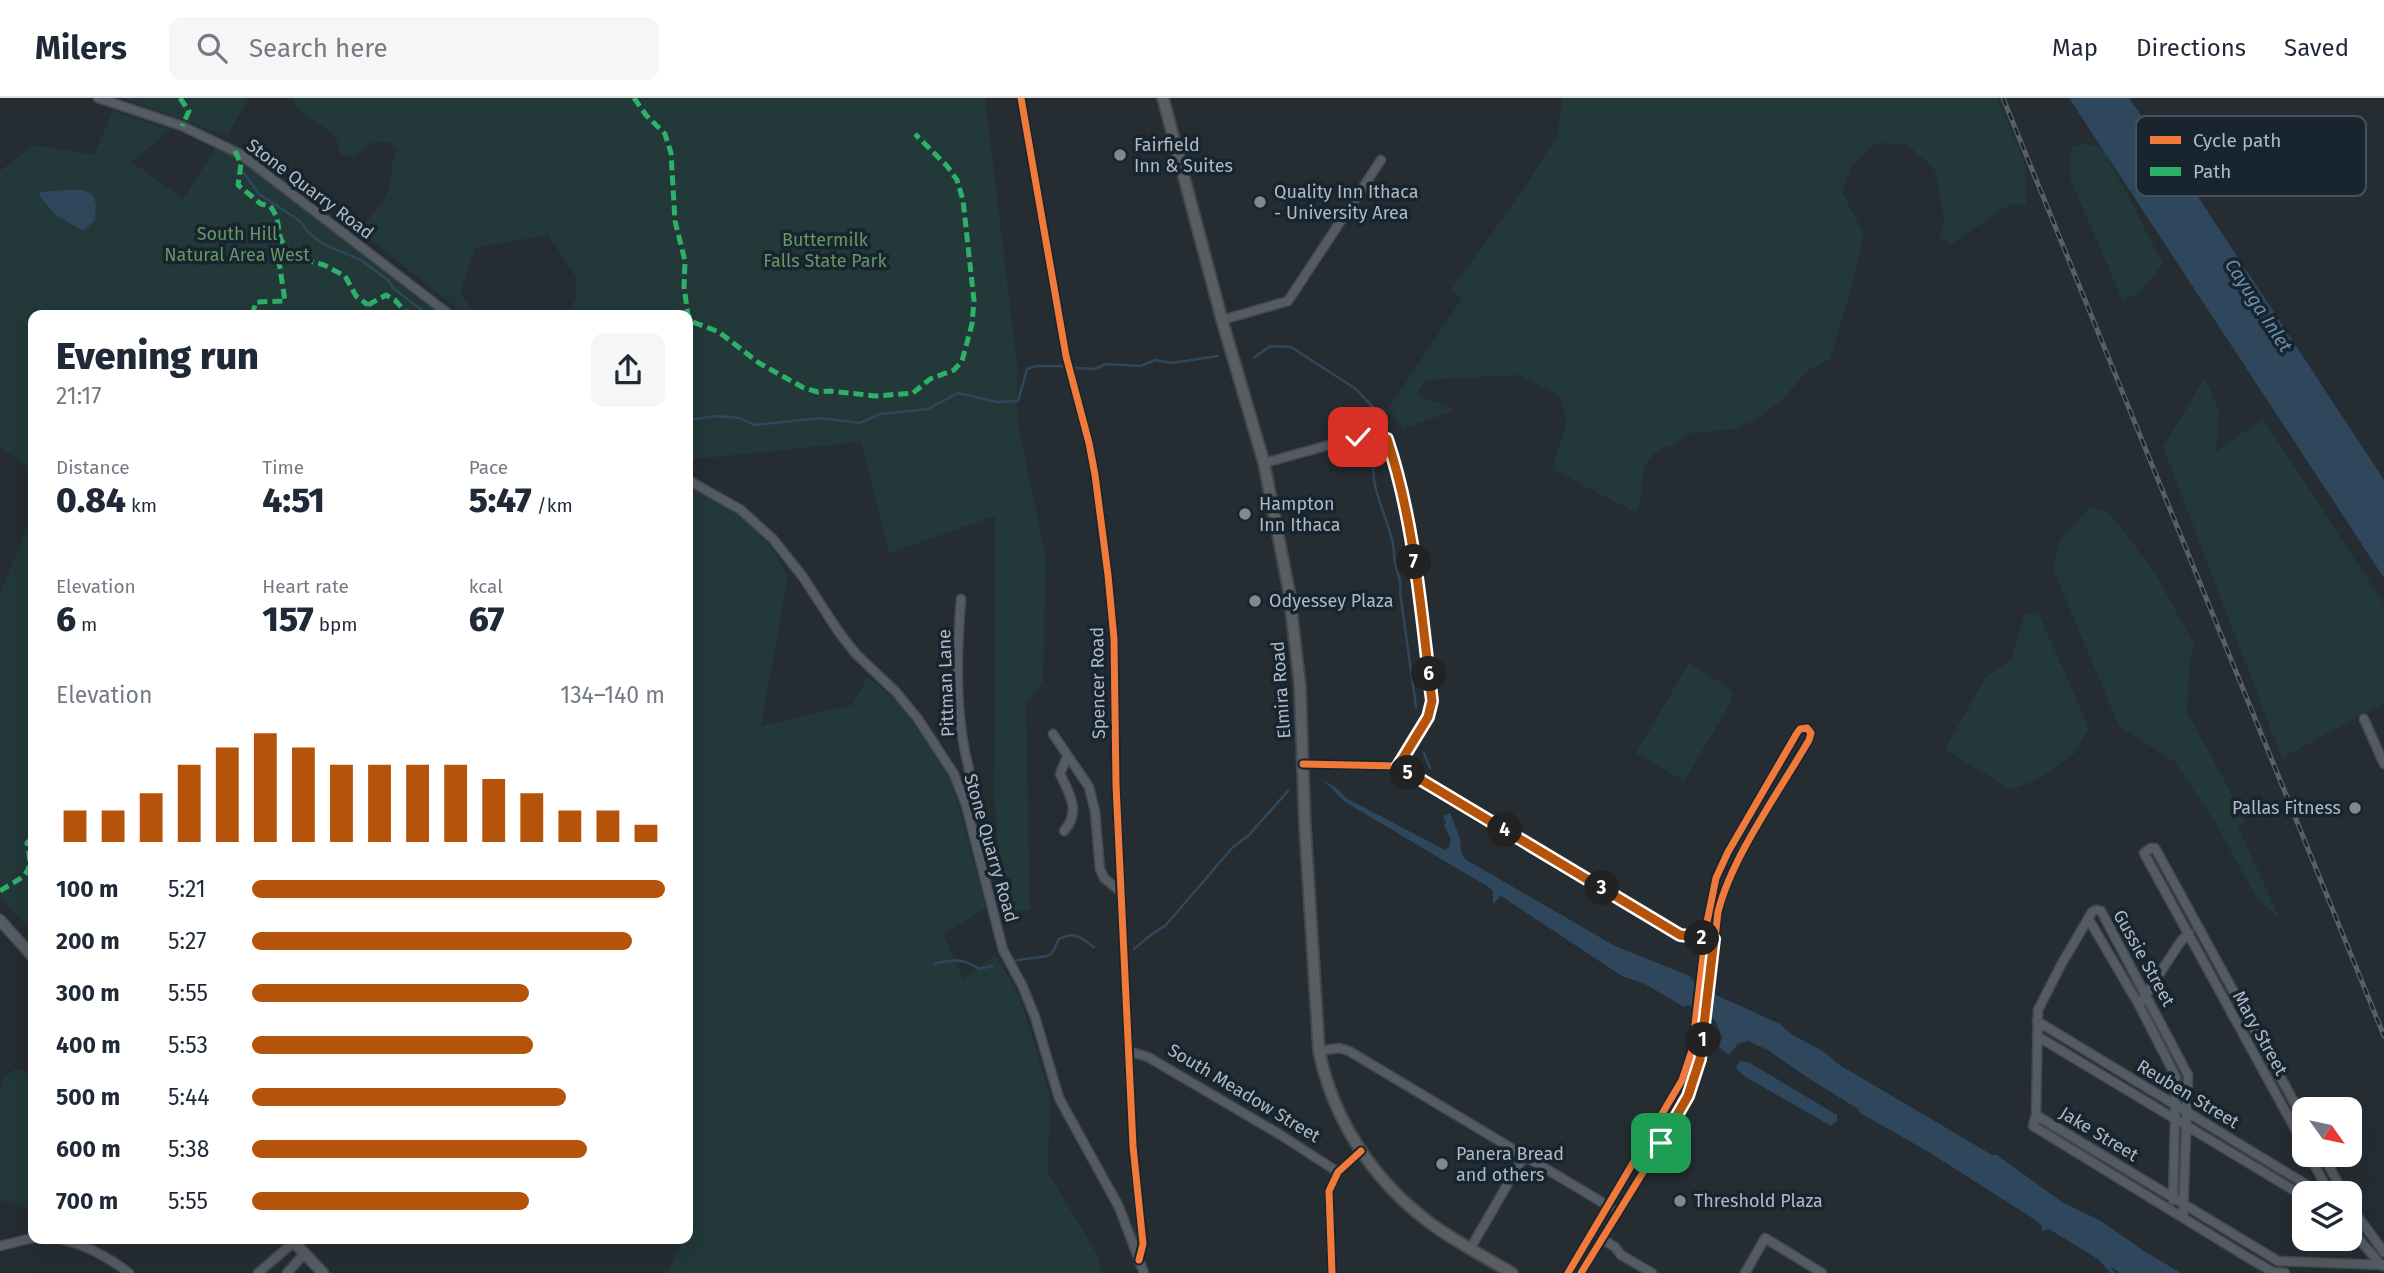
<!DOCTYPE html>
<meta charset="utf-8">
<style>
:root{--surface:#fff;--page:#f6f6f7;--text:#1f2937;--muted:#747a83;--line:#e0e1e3;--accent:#b45309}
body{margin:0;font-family:"Fira Sans",sans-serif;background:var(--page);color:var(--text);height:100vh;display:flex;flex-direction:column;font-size:26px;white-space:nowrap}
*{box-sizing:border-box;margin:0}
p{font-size:23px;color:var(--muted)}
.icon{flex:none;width:38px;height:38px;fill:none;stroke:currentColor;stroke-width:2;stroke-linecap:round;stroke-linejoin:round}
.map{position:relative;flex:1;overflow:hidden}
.side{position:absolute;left:28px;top:212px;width:665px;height:934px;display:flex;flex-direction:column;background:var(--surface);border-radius:14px;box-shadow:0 7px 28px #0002}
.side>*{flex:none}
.needle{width:46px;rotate:123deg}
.controls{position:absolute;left:2292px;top:999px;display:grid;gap:14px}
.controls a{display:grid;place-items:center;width:70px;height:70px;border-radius:14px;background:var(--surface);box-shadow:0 7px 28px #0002;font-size:35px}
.pin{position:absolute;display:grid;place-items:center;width:60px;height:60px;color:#fff;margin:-30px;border-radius:14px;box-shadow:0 4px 10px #0006}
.km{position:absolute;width:35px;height:35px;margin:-18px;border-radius:50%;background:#222;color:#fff;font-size:19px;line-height:35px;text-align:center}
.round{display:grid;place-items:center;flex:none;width:74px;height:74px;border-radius:14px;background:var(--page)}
.headline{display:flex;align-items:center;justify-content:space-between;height:119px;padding:0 28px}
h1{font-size:38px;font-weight:800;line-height:52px}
.figures{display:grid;grid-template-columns:repeat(3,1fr);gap:10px;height:119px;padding:7px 28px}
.figures div{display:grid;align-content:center}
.figures b{font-size:35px;font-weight:800}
.figures small{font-size:19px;font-weight:400}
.figures p{font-size:19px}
.chart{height:196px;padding:14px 28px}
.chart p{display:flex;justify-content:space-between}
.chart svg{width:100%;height:126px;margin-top:7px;stroke:var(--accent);stroke-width:6}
ul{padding:0 28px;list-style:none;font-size:23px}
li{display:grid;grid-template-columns:112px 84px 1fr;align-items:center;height:52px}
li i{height:18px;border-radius:9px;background:var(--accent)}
header{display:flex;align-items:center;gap:42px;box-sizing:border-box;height:98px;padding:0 35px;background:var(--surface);border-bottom:2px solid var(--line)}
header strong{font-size:33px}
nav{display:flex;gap:38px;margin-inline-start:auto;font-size:24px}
.search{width:490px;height:63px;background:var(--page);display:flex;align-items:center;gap:18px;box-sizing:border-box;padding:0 24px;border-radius:14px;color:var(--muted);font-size:26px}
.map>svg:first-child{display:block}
.green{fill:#223839}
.water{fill:#2e475c}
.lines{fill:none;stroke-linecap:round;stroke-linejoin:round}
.stream{stroke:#2e475c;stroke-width:2.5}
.minor-casing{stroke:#43494e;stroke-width:11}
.major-casing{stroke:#424a50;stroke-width:13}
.highway-casing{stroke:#414950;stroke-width:14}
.minor{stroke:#545b62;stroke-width:8}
.major{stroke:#575d64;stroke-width:10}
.highway{stroke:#5a5e61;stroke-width:10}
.rail-casing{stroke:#585f65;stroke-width:5}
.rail{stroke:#18242e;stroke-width:2.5;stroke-dasharray:8;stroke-linecap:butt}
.quiet{stroke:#2db169;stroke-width:5;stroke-dasharray:10 5;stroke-linecap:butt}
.cycleway-casing{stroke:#18242e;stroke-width:11}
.cycleway{stroke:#f17a3a;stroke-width:7}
.route-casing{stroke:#fff;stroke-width:14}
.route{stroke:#b45309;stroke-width:9}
.poi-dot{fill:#7d8993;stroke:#18242e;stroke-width:2.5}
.labels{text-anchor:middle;stroke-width:7;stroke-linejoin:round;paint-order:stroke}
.poi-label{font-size:18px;fill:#adbac7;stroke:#18242e;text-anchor:start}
.street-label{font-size:18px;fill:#adbac7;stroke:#18242e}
.park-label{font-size:18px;fill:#629967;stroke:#18242e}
.water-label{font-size:19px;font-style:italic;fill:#6a90ad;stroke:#18242e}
.key{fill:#18242e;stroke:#45515c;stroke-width:2}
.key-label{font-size:19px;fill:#adbac7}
</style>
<header>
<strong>Milers</strong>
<div class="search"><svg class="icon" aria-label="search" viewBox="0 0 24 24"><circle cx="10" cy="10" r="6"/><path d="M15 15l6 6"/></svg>Search here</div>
<nav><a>Map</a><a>Directions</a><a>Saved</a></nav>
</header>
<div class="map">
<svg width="2384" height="1175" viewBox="0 0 2384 1175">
<rect width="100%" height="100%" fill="#252d33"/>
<!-- green -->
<path class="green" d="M 122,0 L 249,0 L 227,38 Z
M 292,0 L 985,0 L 1017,265 L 1017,322 L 1046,460 L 1043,583 L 1026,607 L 1030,812 L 1004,815 L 994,698 L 995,418 L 889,455 L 861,344 L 688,362 L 688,217 L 565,217 L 576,201 L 576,179 L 548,137 L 475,150 L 460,194 L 476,217 L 465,217 L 358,131 C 373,119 386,104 390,85 C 394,70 389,67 398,52 L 388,44 L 371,45 L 355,59 L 341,56 C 339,51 338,44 335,39 C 326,26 298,20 292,0 Z
M 1563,0 L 1997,0 L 2024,62 L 2027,108 L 2012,105 L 1951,146 L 1940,139 L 1944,119 L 1935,72 L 1907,46 L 1876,45 L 1852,67 L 1842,94 L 1864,136 L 1852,189 L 1830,261 L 1810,271 L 1781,302 L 1758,321 L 1735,331 L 1690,335 L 1673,347 L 1658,352 L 1648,362 L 1644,371 L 1640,403 L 1635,414 L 1552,371 L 1567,323 L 1559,297 L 1518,277 L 1426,282 L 1416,297 L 1449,309 L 1452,313 L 1403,331 L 1389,310 L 1462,200 L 1451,192 L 1526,88 L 1557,38 Z
M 113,12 L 170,32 L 132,64 L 183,101 L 217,48 L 250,67 L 443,217 L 33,217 L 33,373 L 0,349 L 0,73 L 33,47 L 94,57 Z
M 2084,45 L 2103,50 L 2163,166 L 2138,196 L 2123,203 L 2070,80 L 2071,49 Z
M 2205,280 L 2219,313 L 2216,353 L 2263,321 L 2384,506 L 2384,605 L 2282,660 L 2163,349 Z
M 688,387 L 735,411 L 773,451 L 788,479 L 761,628 L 852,607 L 868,579 L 897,604 L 925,641 L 953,687 L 986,810 L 943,836 L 963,881 L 995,857 L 1019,896 L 1050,998 L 1048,1075 L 1098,1158 L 1102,1175 L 667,1175 L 683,1141 L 688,1141 Z
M 2091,408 L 2108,414 L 2126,436 L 2156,477 L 2195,548 L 2190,560 L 2187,614 L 2247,724 L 2238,729 L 2280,821 L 2257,801 L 2218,729 L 2175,664 L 2119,628 L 2053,471 L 2060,442 Z
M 33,415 L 33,836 L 0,799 L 0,495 Z
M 2038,514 L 2089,630 L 2074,656 L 2038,681 L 2011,692 L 1945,651 L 1985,580 L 2011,561 L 2025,516 Z
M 1689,565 L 1730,591 L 1733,597 L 1728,609 L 1684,683 L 1636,655 Z
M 15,971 L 33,976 L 33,1111 L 0,1102 L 0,999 L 2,982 Z"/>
<!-- water -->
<path class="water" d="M 2069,0 L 2129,0 L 2187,82 L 2384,382 L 2384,480 Z
M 66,92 L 83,92 L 92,96 L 96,106 L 95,122 L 83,133 L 56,117 L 40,99 L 40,94 Z
M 1323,682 L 1338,691 L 1346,700 L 1445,752 L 1449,749 L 1451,741 L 1444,727 L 1446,725 L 1443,718 L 1450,715 C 1453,723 1456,730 1459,738 C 1462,746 1459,753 1465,761 L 1615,848 L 1690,878 L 1693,883 L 1718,898 L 1780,926 L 1791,936 L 1826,955 L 1838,966 L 1992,1057 L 1997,1057 L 2062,1104 L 2101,1123 L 2144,1153 L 2181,1175 L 2120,1175 L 2110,1168 L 2115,1175 L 2111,1175 L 2098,1161 L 2049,1131 L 2042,1133 L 2042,1128 L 2034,1121 L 1927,1053 L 1860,1015 L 1858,1011 L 1805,978 L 1768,952 L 1748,943 L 1738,946 L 1729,957 L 1719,949 L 1722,939 L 1715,922 L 1689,907 L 1684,909 L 1645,886 L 1622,878 L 1501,798 L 1493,806 L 1493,794 L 1490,790 L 1345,704 Z
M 1740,963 L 1748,964 L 1837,1017 L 1837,1023 L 1831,1028 L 1744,978 L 1736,970 Z"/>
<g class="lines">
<!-- stream -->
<path class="stream" d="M 243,74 L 259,96 L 300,123 L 308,134 L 323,146 L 361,162 L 388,182 L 393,190 L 428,217
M 1254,260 L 1270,248 L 1291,249 L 1356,291 L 1380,317 L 1380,331
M 1076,270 L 1095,271 L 1106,266 L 1140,268 L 1156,262 L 1172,265 L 1218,258
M 688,322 L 717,318 L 740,320 L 754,327 L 820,320 L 860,325 L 880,316 L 928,311 L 958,295 L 997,304 L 1018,303 L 1027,271 L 1036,268 L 1062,268
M 1376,351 C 1366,387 1386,412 1393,446 C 1394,453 1394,461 1396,468 C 1398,478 1402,482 1400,494 L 1416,609
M 1424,655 L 1430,670
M 1134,851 C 1144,843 1154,833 1165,828 L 1233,749 L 1248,738 L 1288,693
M 1015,863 C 1022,861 1048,859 1050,857 C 1054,854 1056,846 1059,841 C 1076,833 1080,839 1094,849
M 934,866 C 951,861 964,860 979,871 L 993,868"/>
<defs>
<path id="minor" d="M 98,0 L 182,28 L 240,56 L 450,217
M 1021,0 L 1066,258 L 1089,345 L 1095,377 L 1108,477 L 1114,541 L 1116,687 L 1133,1048 L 1142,1140
M 1222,222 L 1288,203 L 1381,62
M 1264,365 L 1358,339 L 1387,341 C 1415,425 1421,515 1432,603 L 1428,619 L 1398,668
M 688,382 L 741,412 L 773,441 L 803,479 L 838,533 L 856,556 L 896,594 L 918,621 L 954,676 L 966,707 L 1003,852 L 1022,887 L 1035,919 L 1059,1000 L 1119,1109 L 1144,1175
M 961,501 C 957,551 955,605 965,654 C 969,671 975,692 966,707
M 2364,621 L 2384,666
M 1053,636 L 1089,689 L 1095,713 L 1100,771 L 1104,780 L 1121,794
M 1303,666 L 1398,668 L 1680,837 L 1707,841
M 1064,733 C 1081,714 1070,696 1060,676 L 1067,659
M 2088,820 L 2139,907 L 2176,979 L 2173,1102
M 2139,907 L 2181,843 L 2189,835
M 2037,923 L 2322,1096
M 2037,938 L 2305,1099
M 1128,953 L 1148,959 L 1279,1036 L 1338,1074
M 1319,953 L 1339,950 L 1349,953 L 1610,1109
M 2036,1017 L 2278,1163 L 2384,1167
M 2305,1024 L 2155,750 L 2151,750 L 2144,755 L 2305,1049
M 2309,1057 L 2330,1096
M 2323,1057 L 2344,1096
M 2350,1108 L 2384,1154
M 2183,1120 L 2188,977 L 2101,813 L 2096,812 L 2092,814 L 2061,867 L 2038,912 L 2036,1017 L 2033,1028 L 2247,1159 L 2273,1174 L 2285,1175
M 2350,1131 L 2382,1168
M 59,1141 C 86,1146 108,1159 129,1175
M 1602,1141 L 1615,1149 L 1621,1157 L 1652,1175
M 0,1148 L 33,1140
M 1470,1151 L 1524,1058
M 258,1175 L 294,1144
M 287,1175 L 305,1155
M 1332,1175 L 1329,1093 L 1338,1074 L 1361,1053
M 1568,1175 L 1682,982 L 1692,952 L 1707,824 L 1716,780 L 1728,754 L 1797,635 L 1800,631 L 1807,630 L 1811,635 L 1809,642 C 1779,694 1732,758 1718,814 L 1701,961 L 1694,983 L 1679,1016 L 1581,1175
M 1745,1175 L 1765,1140 L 1822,1175"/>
<path id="major" d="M 0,822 L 33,859
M 291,1141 L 323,1175"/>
<path id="highway" d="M 1163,0 L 1222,222 L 1264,365 L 1289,493 L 1300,588 L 1305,729 L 1319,953 C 1333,1021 1371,1079 1426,1122 C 1452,1142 1483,1158 1512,1175"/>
</defs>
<!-- minor casing -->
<use href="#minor" class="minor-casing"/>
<!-- major casing -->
<use href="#major" class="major-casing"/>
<!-- highway casing -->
<use href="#highway" class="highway-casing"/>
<!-- minor -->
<use href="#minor" class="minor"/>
<!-- major -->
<use href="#major" class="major"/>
<!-- highway -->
<use href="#highway" class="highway"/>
<defs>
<path id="rail" d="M 2003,0 L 2384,938"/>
</defs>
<!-- rail casing -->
<use href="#rail" class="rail-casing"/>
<!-- rail -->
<use href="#rail" class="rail"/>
<!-- quiet -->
<path class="quiet" d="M 180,0 L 189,13 L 182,28
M 634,0 L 646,17 L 665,36 L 671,55 L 675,123 L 685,163 L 684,189 L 688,217 L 693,224 L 719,234 L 759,265 L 804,290 L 818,294 L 830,293 L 876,298 L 913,295 L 930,281 L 954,272 L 962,263 L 972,226 L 974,203 L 963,102 L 957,82 L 947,68 L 915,36
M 235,53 L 241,66 L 238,87 L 261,106 L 270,108 C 284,126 273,134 287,151
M 368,207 L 386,197 L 395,202 L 408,217
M 252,217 L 256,204 L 285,203 L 278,157 L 287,151 L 299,160 L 324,167 L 345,178 L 356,198 L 368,207
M 0,793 C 23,778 35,779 27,745 L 33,739"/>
<defs>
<path id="cycleway" d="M 1021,0 L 1066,258 L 1089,345 L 1095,377 L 1108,477 L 1114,541 L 1116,687 L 1133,1048 L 1143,1146 L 1139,1162
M 1303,666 L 1398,668 L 1680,837 L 1714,841
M 1332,1175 L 1329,1093 L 1338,1074 L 1361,1053
M 1568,1175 L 1682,982 L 1692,952 L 1707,824 L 1716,780 L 1728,754 L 1797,635 L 1800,631 L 1807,630 L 1811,635 L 1809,642 C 1779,694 1732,758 1718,814 L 1701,961 L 1694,983 L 1679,1016 L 1581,1175"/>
</defs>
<!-- cycleway casing -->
<use href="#cycleway" class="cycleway-casing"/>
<!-- cycleway -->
<use href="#cycleway" class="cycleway"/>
</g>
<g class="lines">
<defs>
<path id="route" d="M 1358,339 L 1387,341 C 1415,425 1421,515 1432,603 L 1428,619 L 1398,668 L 1680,837 L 1714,841 L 1700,961 L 1688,998 L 1661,1045"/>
</defs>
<!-- route casing -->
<use href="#route" class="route-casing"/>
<!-- route -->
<use href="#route" class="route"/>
</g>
<!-- markers -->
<g class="poi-dot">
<circle cx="1120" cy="57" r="7"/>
<circle cx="1260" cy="104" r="7"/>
<circle cx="1245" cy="416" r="7"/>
<circle cx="1255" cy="503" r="7"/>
<circle cx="2355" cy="710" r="7"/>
<circle cx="1442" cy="1066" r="7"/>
<circle cx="1680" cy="1103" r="7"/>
</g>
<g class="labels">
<!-- poi labels -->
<g class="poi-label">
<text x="1134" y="53">Fairfield<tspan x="1134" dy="21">Inn &amp; Suites</tspan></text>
<text x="1274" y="100">Quality Inn Ithaca<tspan x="1274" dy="21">- University Area</tspan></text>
<text x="1259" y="412">Hampton<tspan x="1259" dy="21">Inn Ithaca</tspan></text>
<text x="1269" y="509">Odyessey Plaza</text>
<text x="2341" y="716" text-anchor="end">Pallas Fitness</text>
<text x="1456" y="1062">Panera Bread<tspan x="1456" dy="21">and others</tspan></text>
<text x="1694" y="1109">Threshold Plaza</text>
</g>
<!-- street labels -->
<g class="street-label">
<text transform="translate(310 91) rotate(37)" y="6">Stone Quarry Road</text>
<text transform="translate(946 585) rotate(-92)" y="6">Pittman Lane</text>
<text transform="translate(1098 585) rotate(-91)" y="6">Spencer Road</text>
<text transform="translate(1281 592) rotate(-94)" y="6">Elmira Road</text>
<text transform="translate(991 750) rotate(74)" y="6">Stone Quarry Road</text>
<text transform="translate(2144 860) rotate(61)" y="6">Gussie Street</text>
<text transform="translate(2260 935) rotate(61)" y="6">Mary Street</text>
<text transform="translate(1244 995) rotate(31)" y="6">South Meadow Street</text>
<text transform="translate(2188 996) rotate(31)" y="6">Reuben Street</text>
<text transform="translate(2099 1036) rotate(31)" y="6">Jake Street</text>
</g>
<!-- park labels -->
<g class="park-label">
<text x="237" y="142">South Hill<tspan x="237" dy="21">Natural Area West</tspan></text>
<text x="825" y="148">Buttermilk<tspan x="825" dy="21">Falls State Park</tspan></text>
</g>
<!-- water labels -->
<g class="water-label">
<text transform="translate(2259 207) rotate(57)" y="7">Cayuga Inlet</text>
</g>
</g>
<!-- legend -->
<rect x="2136" y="18" width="230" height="80" rx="10" class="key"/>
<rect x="2150" y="38" width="31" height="8" fill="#f17a3a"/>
<rect x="2150" y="69" width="31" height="9" fill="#2db169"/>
<g class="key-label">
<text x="2193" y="49">Cycle path</text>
<text x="2193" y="80">Path</text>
</g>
</svg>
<div class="controls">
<a><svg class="needle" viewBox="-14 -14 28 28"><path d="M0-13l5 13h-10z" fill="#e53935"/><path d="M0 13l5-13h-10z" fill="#747a83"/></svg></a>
<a><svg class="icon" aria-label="layers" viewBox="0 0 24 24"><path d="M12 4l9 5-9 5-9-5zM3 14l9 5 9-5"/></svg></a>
</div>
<div class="pin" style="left:1661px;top:1045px;background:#1e9e55"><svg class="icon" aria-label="arrive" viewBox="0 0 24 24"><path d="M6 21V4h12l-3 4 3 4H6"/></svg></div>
<div class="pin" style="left:1358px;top:339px;background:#d93025"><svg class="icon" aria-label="check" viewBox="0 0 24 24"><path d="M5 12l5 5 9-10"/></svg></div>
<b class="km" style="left:1703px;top:942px">1</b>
<b class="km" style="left:1702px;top:840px">2</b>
<b class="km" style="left:1602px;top:790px">3</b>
<b class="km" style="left:1505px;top:732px">4</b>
<b class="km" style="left:1408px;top:675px">5</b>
<b class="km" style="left:1429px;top:576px">6</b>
<b class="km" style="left:1414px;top:464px">7</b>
<section class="side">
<div class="headline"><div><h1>Evening run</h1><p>21:17</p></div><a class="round"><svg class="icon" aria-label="share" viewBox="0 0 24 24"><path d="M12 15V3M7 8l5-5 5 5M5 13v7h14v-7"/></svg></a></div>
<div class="figures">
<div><p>Distance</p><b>0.84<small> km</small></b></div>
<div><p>Time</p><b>4:51</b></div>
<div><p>Pace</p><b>5:47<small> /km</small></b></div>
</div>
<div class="figures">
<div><p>Elevation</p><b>6<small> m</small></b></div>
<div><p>Heart rate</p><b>157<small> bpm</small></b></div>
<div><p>kcal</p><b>67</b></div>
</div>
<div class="chart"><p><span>Elevation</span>134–140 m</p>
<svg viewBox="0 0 160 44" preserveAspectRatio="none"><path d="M5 44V33M15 44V33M25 44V27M35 44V17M45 44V11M55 44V6M65 44V11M75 44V17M85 44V17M95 44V17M105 44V17M115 44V22M125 44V27M135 44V33M145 44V33M155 44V38"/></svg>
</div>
<ul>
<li><b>100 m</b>5:21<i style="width:100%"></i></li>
<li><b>200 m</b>5:27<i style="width:92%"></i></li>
<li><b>300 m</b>5:55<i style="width:67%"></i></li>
<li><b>400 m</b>5:53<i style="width:68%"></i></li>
<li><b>500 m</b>5:44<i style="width:76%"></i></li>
<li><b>600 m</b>5:38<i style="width:81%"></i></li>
<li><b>700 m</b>5:55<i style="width:67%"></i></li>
</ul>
</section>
</div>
